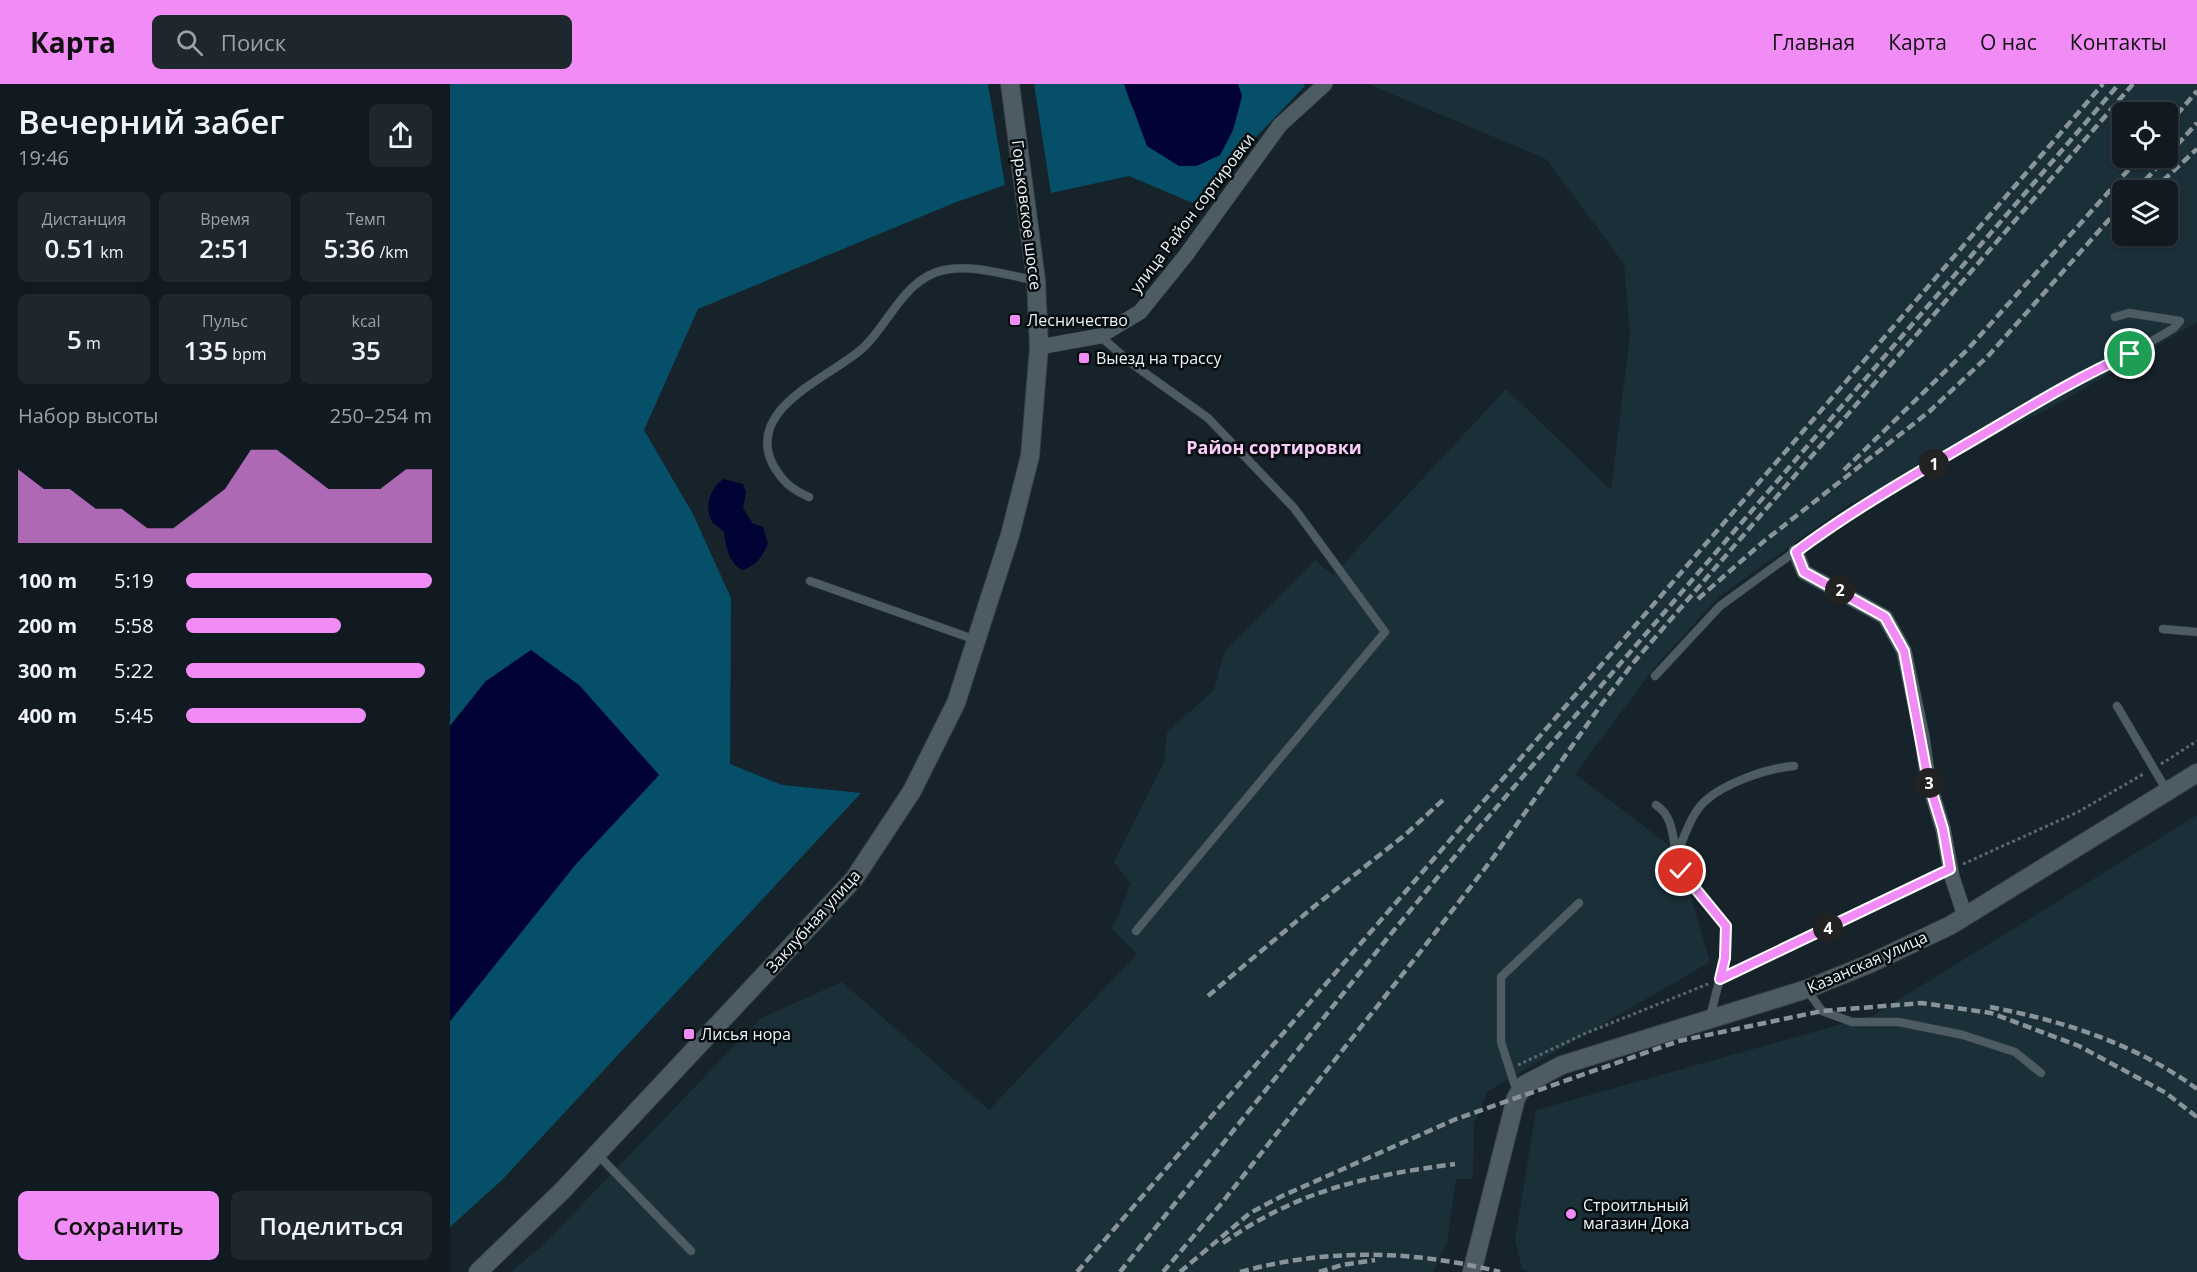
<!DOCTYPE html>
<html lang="ru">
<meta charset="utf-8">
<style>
:root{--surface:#101a20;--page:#1e272d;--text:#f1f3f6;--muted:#9ca1a5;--line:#30383e;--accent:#f18bf5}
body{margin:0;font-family:"Open Sans",sans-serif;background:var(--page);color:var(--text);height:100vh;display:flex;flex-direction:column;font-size:22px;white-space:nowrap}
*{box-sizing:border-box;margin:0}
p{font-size:20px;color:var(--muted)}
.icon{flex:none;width:33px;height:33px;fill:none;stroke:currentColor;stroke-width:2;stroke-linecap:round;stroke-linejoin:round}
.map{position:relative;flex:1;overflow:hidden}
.side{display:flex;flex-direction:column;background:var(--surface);width:450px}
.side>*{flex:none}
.fabs{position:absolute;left:1662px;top:18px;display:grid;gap:12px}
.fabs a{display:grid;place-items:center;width:66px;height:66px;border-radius:9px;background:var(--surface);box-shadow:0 2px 4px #0004,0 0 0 2px var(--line);font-size:30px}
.pin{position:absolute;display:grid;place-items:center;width:51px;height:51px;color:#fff;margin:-26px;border:3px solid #fff;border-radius:50%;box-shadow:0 2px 6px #0007}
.km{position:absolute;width:30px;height:30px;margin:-15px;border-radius:50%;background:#222;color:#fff;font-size:16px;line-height:30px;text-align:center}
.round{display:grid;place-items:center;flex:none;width:63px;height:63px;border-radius:9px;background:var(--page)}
.overview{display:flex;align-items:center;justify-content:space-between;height:102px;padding:0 18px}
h1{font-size:33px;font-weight:600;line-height:45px}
.metrics{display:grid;grid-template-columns:repeat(3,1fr);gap:9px;height:102px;padding:6px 18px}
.metrics div{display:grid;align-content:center;border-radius:9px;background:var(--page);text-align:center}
.metrics b{font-size:26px;font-weight:600}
.metrics small{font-size:16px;font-weight:400}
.metrics p{font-size:16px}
.chart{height:168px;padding:12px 18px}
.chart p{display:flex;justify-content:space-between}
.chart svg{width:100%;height:108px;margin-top:6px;fill:var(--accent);opacity:.7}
.cta{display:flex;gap:12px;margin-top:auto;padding:12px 18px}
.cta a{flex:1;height:69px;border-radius:9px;background:var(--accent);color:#111;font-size:24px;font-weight:600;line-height:69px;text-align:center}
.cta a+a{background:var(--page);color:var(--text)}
ul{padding:0 18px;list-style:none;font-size:20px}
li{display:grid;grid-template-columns:96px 72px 1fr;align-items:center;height:45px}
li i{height:15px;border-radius:8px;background:var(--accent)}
header{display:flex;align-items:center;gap:36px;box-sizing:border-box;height:84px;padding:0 30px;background:var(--accent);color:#111}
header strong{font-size:28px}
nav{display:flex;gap:33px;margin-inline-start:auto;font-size:21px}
.search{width:420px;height:54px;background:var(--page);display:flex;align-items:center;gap:15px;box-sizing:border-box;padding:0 21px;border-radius:9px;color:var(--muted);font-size:22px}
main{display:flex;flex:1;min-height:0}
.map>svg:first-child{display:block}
.built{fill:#1a2f38;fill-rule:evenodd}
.green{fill:#064f68}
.water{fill:#020335}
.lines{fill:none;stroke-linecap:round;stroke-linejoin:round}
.lane-casing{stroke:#364045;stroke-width:9}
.street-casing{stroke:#364045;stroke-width:16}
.secondary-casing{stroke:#364045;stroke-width:20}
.path{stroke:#5c686e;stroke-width:3;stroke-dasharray:3 3;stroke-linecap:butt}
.lane{stroke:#4d5b62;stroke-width:8}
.street{stroke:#4d5b62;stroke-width:15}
.secondary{stroke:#4d5b62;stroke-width:18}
.rail{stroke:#89949a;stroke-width:4.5;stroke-dasharray:9 4.5;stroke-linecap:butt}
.route-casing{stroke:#fff;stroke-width:12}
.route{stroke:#f18bf5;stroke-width:8}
.poi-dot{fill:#f18bf5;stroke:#070c0f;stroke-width:2}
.labels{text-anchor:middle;stroke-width:5;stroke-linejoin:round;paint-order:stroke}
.street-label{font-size:16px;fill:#ecf5f9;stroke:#070c0f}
.poi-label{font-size:16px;fill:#ecf5f9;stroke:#070c0f;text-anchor:start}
.neighbourhood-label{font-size:18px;font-weight:bold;fill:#faccfb;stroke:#070c0f}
</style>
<header>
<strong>Карта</strong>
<div class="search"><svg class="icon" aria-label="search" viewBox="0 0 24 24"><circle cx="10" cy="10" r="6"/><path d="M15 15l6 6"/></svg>Поиск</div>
<nav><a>Главная</a><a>Карта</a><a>О нас</a><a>Контакты</a></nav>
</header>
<main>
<section class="side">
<div class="overview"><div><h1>Вечерний забег</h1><p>19:46</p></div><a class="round"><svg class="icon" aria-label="share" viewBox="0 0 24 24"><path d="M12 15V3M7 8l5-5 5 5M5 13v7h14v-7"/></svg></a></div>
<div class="metrics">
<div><p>Дистанция</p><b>0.51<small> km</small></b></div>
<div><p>Время</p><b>2:51</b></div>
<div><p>Темп</p><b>5:36<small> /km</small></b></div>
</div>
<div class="metrics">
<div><b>5<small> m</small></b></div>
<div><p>Пульс</p><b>135<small> bpm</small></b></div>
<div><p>kcal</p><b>35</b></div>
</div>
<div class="chart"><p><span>Набор высоты</span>250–254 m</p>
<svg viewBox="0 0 160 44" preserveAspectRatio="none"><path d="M0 44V14L10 22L20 22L30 30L40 30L50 38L60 38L70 30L80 22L90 6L100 6L110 14L120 22L130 22L140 22L150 14L160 14V44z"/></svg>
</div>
<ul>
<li><b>100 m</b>5:19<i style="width:100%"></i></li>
<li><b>200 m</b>5:58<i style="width:63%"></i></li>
<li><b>300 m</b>5:22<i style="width:97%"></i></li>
<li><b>400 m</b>5:45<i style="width:73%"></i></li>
</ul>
<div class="cta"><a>Сохранить</a><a>Поделиться</a></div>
</section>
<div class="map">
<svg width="1747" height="1188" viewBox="0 0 1747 1188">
<rect width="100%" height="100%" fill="#16232a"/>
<!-- built -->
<path class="built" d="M 918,0 L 1747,0 L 1747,238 L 1601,324 L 1400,420 L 1270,512 L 1208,579 L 1125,690 L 1228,768 L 1260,878 L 1038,1007 L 1024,1039 L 1023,1095 L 1006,1095 L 997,1159 L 983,1188 L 61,1188 L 93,1161 L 311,934 L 392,898 L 539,1026 L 687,870 L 662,845 L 681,800 L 664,778 L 714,678 L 717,648 L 764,606 L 774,568 L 865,476 L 883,491 L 1056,305 L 1161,406 L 1180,250 L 1174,180 L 1096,75 ZM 1672,28 L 1718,28 L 1718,74 L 1672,74 ZM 1672,106 L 1718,106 L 1718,152 L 1672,152 Z
M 1747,731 L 1747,1188 L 1078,1188 L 1072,1185 L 1065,1155 L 1086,1026 L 1424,931 Z"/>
<!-- green -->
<path class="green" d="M 0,0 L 538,0 L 555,101 L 504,119 L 248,225 L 194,346 L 243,430 L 281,514 L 280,680 L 332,701 L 411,709 L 52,1096 L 0,1143 L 0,937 L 126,780 L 209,691 L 129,601 L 36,597 L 0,642 Z
M 584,0 L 674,0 L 681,21 L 729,82 L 746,82 L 770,71 L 783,46 L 792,12 L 788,0 L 853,0 L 855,2 L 743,119 L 679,92 L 601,109 Z"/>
<!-- water -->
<path class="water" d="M 674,0 L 788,0 L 792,12 L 783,46 L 770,71 L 746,82 L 729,82 L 697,62 Z
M 274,395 L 293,400 L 296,408 L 293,424 L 302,439 L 313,443 L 318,460 C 311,474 307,481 292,486 C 278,477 276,463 274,448 C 271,444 265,441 263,439 C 253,424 260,403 274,395 Z
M 81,566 L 129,601 L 209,691 L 126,780 L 0,937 L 0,642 L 36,597 Z"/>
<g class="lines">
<defs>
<path id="lane" d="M 650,252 L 681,279 L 758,334 L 844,424 L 935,548 L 686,847
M 359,413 C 341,405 333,398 323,381 C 294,323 382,293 414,263 C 440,238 455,194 494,186 C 522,180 556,191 584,196
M 360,497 L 526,556
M 1713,545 L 1747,548
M 1205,592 L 1270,522 L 1391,434 L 1584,318 L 1630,292 L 1680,270 L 1724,244 L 1730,237 L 1679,229 L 1665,233
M 1667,622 L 1717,707
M 1206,721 C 1229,736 1220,767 1232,788 C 1242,806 1263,826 1276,842 L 1275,874 L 1260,933
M 1228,767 C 1235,751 1241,731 1254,718 C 1274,699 1318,684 1344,682
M 1357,906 L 1372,927 L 1402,938 L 1449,938 L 1513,951 L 1565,968 L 1591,989
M 1067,1008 L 1051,958 L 1051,893 L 1129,819
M 147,1070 L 241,1167"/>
<path id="street" d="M 589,263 L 650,252 L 690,228 L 736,171 L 830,41 L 875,0
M 1346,468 L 1354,488 L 1435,533 L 1454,567 L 1472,653 L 1478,696 L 1493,745 L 1502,793 L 1515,832"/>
<path id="secondary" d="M 28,1188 L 113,1106 L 404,795 L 462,707 L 506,619 L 560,451 L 580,372 L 589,263 L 586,196 L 560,0
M 1022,1188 L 1066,1014 L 1074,1001 L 1112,981 L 1357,905 L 1419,880 L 1501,841 L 1747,689"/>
</defs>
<!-- lane casing -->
<use href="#lane" class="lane-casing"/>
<!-- street casing -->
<use href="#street" class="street-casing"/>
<!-- secondary casing -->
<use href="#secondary" class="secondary-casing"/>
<!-- path -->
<path class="path" d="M 1711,680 L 1747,657
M 1513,780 L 1628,728 L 1695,689
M 1283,889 L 1488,791
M 1068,981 L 1134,950 L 1258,900"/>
<!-- lane -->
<use href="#lane" class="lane"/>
<!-- street -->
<use href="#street" class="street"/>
<!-- secondary -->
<use href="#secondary" class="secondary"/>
<!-- rail -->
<path class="rail" d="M 1718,41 L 1747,7
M 1718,71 L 1747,39
M 1686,106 L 1716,74
M 1703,106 L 1747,65
M 1394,386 L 1518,265 L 1689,74
M 1248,515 L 1313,458 L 1480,327 L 1539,271 L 1672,121
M 758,912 L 861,825 L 955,751 L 994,715
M 1540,923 C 1614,937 1686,960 1747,1005
M 773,1159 C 849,1106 915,1092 1005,1080
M 627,1188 L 1653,0
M 670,1188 L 940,851 L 1021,753 L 1669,0
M 713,1188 L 771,1120 L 967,872 L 1043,774 L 1151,621 L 1184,578 L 1683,0
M 730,1188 L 800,1129 L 832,1112 L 1006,1035 L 1229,957 L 1372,927 L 1472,919 L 1541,929 L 1629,962 L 1716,1009 L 1747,1033
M 790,1188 C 877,1164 963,1166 1050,1188
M 869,1188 L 892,1181 L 925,1176"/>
</g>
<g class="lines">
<defs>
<path id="route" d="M 1231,787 L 1276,842 L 1275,874 L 1270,895 L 1500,785 L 1493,745 L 1478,696 L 1454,567 L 1435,533 L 1354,488 L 1346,468 C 1401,427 1460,393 1520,358 C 1573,327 1624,295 1680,270"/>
</defs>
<!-- route casing -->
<use href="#route" class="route-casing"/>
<!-- route -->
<use href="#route" class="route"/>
</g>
<!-- markers -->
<g class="poi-dot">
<rect x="559" y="230" width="12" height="12" rx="3"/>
<rect x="628" y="268" width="12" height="12" rx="3"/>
<rect x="233" y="944" width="12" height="12" rx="3"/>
<circle cx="1121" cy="1130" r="6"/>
</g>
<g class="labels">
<!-- street labels -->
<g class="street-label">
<text transform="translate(742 129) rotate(-53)" y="6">улица Район сортировки</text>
<text transform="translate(577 131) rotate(83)" y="6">Горьковское шоссе</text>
<text transform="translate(363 837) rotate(-48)" y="6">Заклубная улица</text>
<text transform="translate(1417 878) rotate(-24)" y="6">Казанская улица</text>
</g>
<!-- poi labels -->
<g class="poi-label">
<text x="577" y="242">Лесничество</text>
<text x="646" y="280">Выезд на трассу</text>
<text x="251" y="956">Лисья нора</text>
<text x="1133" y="1127">Строитльный<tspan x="1133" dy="18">магазин Дока</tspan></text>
</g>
<!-- neighbourhood labels -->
<g class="neighbourhood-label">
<text x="824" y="370">Район сортировки</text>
</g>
</g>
</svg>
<div class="fabs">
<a><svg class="icon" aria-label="locate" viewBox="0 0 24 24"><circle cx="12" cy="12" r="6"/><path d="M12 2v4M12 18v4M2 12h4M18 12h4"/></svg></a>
<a><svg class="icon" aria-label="layers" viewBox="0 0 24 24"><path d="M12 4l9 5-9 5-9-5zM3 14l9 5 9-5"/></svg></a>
</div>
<div class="pin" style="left:1680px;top:270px;background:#1e9e55"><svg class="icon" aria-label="arrive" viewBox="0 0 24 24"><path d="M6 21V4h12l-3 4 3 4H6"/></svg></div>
<div class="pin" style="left:1231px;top:787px;background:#d93025"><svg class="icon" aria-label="check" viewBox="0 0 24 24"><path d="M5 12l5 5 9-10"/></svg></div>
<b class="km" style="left:1484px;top:380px">1</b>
<b class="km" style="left:1390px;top:506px">2</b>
<b class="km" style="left:1479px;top:699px">3</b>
<b class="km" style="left:1378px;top:844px">4</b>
</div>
</main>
